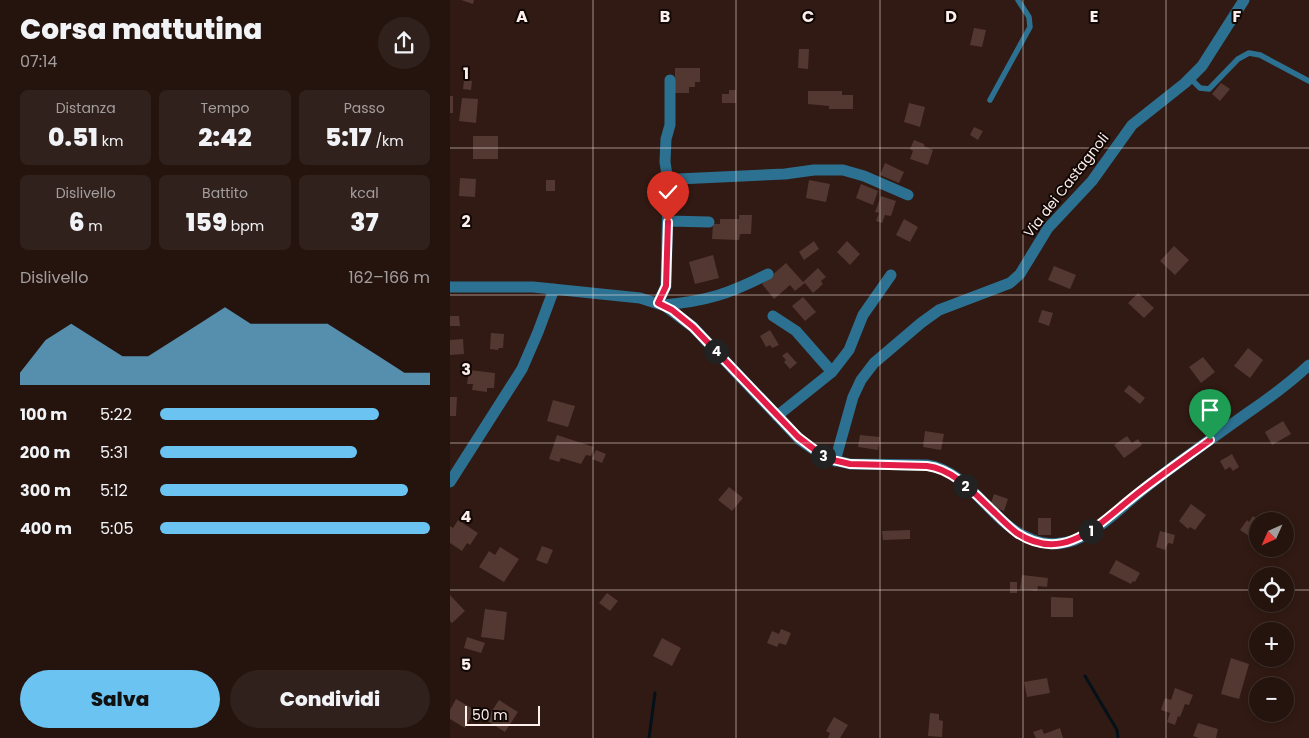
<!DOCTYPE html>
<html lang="it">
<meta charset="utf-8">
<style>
:root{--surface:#25140e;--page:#31211c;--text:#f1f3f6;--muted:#a39e9e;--line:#42332e;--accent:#6ac3f1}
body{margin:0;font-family:Poppins,sans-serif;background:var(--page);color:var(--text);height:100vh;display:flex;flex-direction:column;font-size:19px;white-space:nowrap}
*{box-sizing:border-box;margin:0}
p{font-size:16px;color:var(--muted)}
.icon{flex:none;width:28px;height:28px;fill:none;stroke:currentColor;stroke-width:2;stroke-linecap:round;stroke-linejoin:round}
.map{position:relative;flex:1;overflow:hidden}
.drawer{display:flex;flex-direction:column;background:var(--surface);width:450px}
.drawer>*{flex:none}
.needle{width:32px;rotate:225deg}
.buttons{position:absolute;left:799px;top:512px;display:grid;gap:10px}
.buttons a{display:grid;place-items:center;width:45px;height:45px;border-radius:50%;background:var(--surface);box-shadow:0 2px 8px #0003,0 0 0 1px var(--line);font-size:25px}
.scale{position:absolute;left:15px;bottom:12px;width:75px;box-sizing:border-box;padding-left:5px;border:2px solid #fdefeb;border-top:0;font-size:14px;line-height:18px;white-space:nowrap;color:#fdefeb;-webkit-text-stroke:4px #110705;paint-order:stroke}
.pin{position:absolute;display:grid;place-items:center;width:42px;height:42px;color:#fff;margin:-51px -21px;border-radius:50% 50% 50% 0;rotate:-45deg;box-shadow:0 0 5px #0007}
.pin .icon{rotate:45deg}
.km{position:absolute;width:25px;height:25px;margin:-12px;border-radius:50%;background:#222;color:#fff;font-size:14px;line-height:25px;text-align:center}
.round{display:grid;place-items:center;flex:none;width:52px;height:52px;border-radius:26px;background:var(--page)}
.summary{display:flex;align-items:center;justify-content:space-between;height:85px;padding:0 20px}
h1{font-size:28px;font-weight:800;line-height:38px}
.metrics{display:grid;grid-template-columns:repeat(3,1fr);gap:8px;height:85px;padding:5px 20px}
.metrics div{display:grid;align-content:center;border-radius:8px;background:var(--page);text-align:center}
.metrics b{font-size:25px;font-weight:800}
.metrics small{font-size:14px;font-weight:400}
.metrics p{font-size:14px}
.chart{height:140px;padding:10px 20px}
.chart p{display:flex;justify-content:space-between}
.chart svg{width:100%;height:90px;margin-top:5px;fill:var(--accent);opacity:.7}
.button{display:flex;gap:10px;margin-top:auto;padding:10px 20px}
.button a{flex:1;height:58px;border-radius:30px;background:var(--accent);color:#111;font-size:20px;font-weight:800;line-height:58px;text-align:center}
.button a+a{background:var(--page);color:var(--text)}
ul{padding:0 20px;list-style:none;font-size:16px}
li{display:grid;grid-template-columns:80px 60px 1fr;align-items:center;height:38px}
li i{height:12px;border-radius:6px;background:var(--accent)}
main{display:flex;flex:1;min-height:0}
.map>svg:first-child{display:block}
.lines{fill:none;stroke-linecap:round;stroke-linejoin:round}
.stream{stroke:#041118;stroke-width:3}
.building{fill:#523831}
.lane{stroke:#2c7191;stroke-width:5.5}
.street{stroke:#2c7191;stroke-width:11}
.route-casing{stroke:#fff;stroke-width:10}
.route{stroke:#e11d48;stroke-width:6}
.grid{fill:none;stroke:#fdefeb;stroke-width:1;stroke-opacity:0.55}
.labels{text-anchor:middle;stroke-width:4;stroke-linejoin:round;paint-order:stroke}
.street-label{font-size:14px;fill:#fdefeb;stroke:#110705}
.grid-label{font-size:16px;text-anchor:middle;font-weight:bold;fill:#fdefeb;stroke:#110705;stroke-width:4;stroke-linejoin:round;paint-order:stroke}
</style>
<main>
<section class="drawer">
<div class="summary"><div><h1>Corsa mattutina</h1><p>07:14</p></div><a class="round"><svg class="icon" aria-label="share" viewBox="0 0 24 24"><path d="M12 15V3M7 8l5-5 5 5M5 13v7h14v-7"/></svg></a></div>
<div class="metrics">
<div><p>Distanza</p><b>0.51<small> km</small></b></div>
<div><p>Tempo</p><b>2:42</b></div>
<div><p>Passo</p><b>5:17<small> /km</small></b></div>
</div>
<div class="metrics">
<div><p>Dislivello</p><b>6<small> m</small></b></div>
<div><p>Battito</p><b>159<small> bpm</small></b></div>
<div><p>kcal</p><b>37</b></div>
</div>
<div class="chart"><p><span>Dislivello</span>162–166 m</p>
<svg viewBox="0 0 160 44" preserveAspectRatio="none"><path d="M0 44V38L10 22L20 14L30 22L40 30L50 30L60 22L70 14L80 6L90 14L100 14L110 14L120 14L130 22L140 30L150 38L160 38V44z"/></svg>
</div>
<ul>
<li><b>100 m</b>5:22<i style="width:81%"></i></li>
<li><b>200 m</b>5:31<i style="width:73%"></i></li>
<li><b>300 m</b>5:12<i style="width:92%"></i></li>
<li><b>400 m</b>5:05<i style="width:100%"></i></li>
</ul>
<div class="button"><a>Salva</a><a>Condividi</a></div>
</section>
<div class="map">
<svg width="859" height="738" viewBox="0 0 859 738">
<rect width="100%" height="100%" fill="#311a13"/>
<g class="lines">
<!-- stream -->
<path class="stream" d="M 635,676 L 667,730 L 668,738
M 199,738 L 205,693"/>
</g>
<!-- building -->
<path class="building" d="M 11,0 L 24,0 L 23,4 Z
M 524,28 L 536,30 L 532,47 L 520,45 Z
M 349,49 L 359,49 L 358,69 L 348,68 Z
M 225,68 L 250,68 L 250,82 L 245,82 L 245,87 L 239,87 L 239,93 L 225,93 Z
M 14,80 L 22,81 L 21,90 L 13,89 Z
M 771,83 L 780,89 L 770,101 L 762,94 Z
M 279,90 L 286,90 L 286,103 L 272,103 L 272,94 L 279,94 Z
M 358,91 L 392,91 L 392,95 L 403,95 L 403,109 L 379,109 L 379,106 L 358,104 Z
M 0,96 L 3,96 L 3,113 L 0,113 Z
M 12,98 L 28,99 L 26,123 L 9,121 Z
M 459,103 L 475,107 L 470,127 L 454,122 Z
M 524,127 L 533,131 L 528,140 L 520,135 Z
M 23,136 L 48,136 L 48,159 L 23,159 Z
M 464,140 L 474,144 L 474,146 L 483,150 L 478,165 L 460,159 L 463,151 L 460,149 Z
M 435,163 L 454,172 L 449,183 L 430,175 Z
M 10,178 L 26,179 L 25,197 L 9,196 Z
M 96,180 L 105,180 L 105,191 L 96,191 Z
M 359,180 L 380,184 L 376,202 L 356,198 Z
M 411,184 L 428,191 L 423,205 L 406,198 Z
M 431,196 L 446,201 L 441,216 L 435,215 L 432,223 L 426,221 L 429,213 L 425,212 Z
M 289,215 L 302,215 L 301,234 L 290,234 L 289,240 L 262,239 L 263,224 L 270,224 L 270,219 L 289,219 Z
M 454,219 L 468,227 L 460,242 L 446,235 Z
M 364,241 L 369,249 L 354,260 L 349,252 Z
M 397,241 L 410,254 L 400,265 L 387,252 Z
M 724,246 L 739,260 L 725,275 L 710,261 Z
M 263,255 L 269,278 L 245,284 L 239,262 Z
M 336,263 L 353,282 L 368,268 L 376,277 L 371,281 L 373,284 L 363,293 L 355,283 L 345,291 L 340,285 L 324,299 L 312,284 Z
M 604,266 L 626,275 L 620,289 L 598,280 Z
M 688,293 L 704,308 L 694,318 L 678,303 Z
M 353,297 L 366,312 L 355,321 L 342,306 Z
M 592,310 L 603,313 L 599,326 L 588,322 Z
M 0,316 L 9,316 L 10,326 L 0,326 Z
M 320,330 L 329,345 L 322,348 L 320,345 L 316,347 L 310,336 Z
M 41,333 L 54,334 L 53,348 L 49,348 L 48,350 L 40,349 Z
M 13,339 L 14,354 L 0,355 L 0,340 Z
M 798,348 L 813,360 L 800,378 L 784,366 Z
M 337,352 L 347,363 L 340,369 L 334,362 L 336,360 L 332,356 Z
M 753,357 L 765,372 L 751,383 L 739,367 Z
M 19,370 L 45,373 L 44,388 L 37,388 L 37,392 L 22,390 L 23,384 L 17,384 Z
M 679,385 L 695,398 L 690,404 L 674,391 Z
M 0,397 L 7,397 L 6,416 L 0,416 Z
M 103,400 L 125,406 L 118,427 L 97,421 Z
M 833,421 L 841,434 L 822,445 L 815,432 Z
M 475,431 L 494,434 L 491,450 L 473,447 Z
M 107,435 L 144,447 L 141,456 L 136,455 L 131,464 L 111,458 L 109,462 L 99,459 Z
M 410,435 L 430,437 L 428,450 L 408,447 Z
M 677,436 L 682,443 L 688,439 L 692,445 L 674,458 L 664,445 Z
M 146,450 L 156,454 L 152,463 L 142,459 Z
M 782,454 L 789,467 L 783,471 L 780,467 L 775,470 L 770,461 Z
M 279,487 L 293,498 L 282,511 L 268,500 Z
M 544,494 L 558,499 L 554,511 L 540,506 Z
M 741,504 L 756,515 L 745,530 L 740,527 L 738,529 L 729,521 Z
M 803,516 L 810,521 L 808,521 L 808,542 L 790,530 L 797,520 L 799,522 Z
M 588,518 L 601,518 L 601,535 L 588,535 Z
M 8,520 L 28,533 L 20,545 L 17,543 L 12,551 L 0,543 L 0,526 L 3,528 Z
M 460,530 L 460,539 L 433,540 L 432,531 Z
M 710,531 L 725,535 L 723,544 L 718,543 L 715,550 L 706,547 Z
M 92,546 L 103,550 L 97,564 L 86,560 Z
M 50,547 L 69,559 L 54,582 L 29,567 L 39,551 L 45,555 Z
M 666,560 L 690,573 L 685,582 L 683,581 L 681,584 L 659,573 Z
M 572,575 L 598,578 L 597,587 L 588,586 L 587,591 L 570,589 Z
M 560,582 L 567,582 L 567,593 L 560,593 Z
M 157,593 L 168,601 L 160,611 L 149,603 Z
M 0,595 L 15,611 L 2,623 L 0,621 Z
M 601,597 L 623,598 L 623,617 L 601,617 Z
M 35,609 L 57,612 L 54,640 L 31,637 Z
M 331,629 L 341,633 L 336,645 L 329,643 L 327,647 L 317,643 L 322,631 L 329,634 Z
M 17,637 L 35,643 L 31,653 L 14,648 Z
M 212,638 L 231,648 L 222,666 L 203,656 Z
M 781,658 L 799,664 L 789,699 L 771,694 Z
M 597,678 L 600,693 L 577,697 L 574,682 Z
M 725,688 L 743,695 L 739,705 L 735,704 L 730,717 L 728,716 L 725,725 L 717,722 L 720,713 L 711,710 L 715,698 L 721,700 Z
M 6,699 L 25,710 L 15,728 L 0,719 L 0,710 Z
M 49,700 L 68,712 L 55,732 L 36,720 Z
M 480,713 L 489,714 L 489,720 L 493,721 L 492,737 L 478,736 Z
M 384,717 L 398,725 L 390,738 L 378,738 L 380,733 L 376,731 Z
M 748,723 L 768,729 L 766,738 L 749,738 L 743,736 Z
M 610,728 L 613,738 L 586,738 L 583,732 L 592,729 L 594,734 Z"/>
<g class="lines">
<!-- lane -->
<path class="lane" d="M 740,78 L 750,88 L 759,89 L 788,59 L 799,53 L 810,55 L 859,81
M 540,100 L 580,27 L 579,17 L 568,0"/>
<!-- street -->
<path class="street" d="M 219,188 L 215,162 L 216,139 L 220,125 L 220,80
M 218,221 L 259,222
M 0,287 L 83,287 L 190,298 L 215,306 L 243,327 L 350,440 L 373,456 L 383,460 L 400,464 L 477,465 C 520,471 542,525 581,539 C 595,545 611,545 625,540 C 654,528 679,499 704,481 C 734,458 765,436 796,414 C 818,399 840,383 859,365
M 208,303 L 216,286 L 218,191 L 221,184 L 228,179 L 335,174 L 364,170 L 393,170 L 414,176 L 458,195
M 213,305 C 257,301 279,294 318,274
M 323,316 L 346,331 L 382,372 L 327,416
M 382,372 L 399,350 L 413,315 L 441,275
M 385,461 L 403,397 L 411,380 L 424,363 L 471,323 L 489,310 L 560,283 L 570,274 L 598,228 L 642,181 L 682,125 L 735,83 L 752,66 L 794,0
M 0,482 L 72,369 L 88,332 L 104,289"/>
</g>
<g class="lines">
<defs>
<path id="route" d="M 218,222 L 216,286 L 208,303 L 222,310 L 243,327 L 348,437 L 373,456 L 383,460 L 400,464 L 477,466 C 504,469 526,495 545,513 C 552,520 559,527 567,533 C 614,564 649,524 683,497 C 708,477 734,459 760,440"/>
</defs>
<!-- route casing -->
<use href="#route" class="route-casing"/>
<!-- route -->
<use href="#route" class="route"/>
</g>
<!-- grid -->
<path class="grid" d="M 143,0 L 143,738M 286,0 L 286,738M 430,0 L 430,738M 573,0 L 573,738M 716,0 L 716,738M 0,148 L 859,148M 0,295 L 859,295M 0,443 L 859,443M 0,590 L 808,590M 835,590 L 859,590"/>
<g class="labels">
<!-- street labels -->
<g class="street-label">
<text transform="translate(616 185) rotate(-52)" y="5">Via dei Castagnoli</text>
</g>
</g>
<g class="grid-label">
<text x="72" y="22">A</text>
<text x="215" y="22">B</text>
<text x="358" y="22">C</text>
<text x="501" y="22">D</text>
<text x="644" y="22">E</text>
<text x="787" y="22">F</text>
<text x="16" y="79">1</text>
<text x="16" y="227">2</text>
<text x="16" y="375">3</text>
<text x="16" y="522">4</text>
<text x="16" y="670">5</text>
</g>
</svg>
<div class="buttons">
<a><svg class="needle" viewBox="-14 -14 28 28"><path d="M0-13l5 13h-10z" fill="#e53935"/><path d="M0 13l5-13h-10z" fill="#a39e9e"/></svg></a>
<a><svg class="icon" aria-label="locate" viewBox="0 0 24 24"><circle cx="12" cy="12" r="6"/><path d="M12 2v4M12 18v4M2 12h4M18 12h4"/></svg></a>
<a>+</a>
<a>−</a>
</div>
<div class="scale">50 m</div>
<div class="pin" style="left:760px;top:440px;background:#1e9e55"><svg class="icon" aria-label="arrive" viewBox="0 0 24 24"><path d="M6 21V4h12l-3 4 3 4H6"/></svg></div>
<div class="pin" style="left:218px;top:222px;background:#d93025"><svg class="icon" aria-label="check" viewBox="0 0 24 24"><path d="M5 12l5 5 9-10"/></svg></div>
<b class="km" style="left:641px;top:531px">1</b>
<b class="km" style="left:515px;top:486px">2</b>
<b class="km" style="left:373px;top:456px">3</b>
<b class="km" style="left:266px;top:351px">4</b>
</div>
</main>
